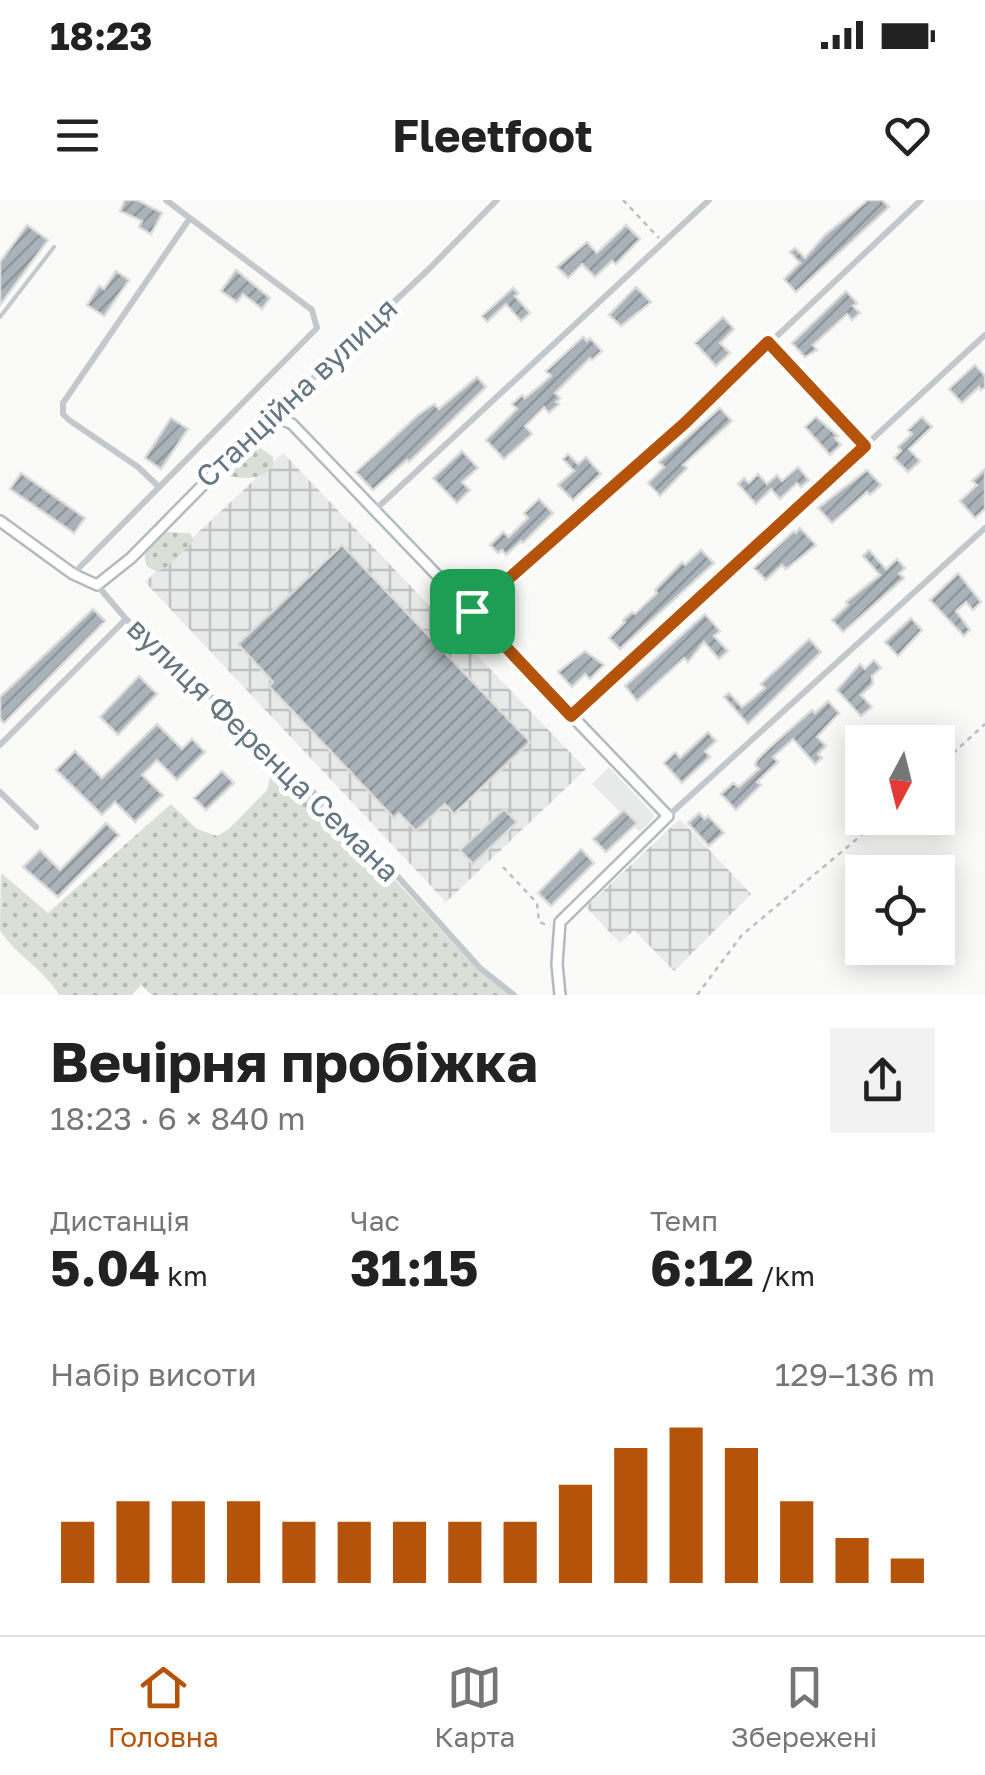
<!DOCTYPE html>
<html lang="uk">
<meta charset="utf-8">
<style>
:root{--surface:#fff;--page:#f2f2f2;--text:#222;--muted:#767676;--line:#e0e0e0;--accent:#b45309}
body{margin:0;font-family:"Golos Text",sans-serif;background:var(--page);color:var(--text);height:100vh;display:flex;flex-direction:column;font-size:38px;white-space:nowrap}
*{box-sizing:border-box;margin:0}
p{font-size:32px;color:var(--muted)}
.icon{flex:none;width:55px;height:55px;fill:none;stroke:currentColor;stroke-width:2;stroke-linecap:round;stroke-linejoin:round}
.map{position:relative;height:795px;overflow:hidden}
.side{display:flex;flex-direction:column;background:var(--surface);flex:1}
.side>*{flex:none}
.needle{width:65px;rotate:187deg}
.fabs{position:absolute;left:845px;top:525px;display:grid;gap:20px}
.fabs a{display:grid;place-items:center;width:110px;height:110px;border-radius:0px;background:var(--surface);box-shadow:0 5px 25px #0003;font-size:50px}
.pin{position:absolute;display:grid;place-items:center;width:85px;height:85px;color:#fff;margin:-42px;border-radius:20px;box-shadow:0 5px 15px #0006}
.round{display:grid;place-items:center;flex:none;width:105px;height:105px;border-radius:0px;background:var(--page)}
.head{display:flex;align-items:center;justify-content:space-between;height:170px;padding:0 50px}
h1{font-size:55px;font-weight:700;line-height:75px}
.metrics{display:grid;grid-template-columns:repeat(3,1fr);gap:15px;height:170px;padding:10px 50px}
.metrics div{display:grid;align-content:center}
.metrics b{font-size:50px;font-weight:700}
.metrics small{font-size:28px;font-weight:400}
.metrics p{font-size:28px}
.chart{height:280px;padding:20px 50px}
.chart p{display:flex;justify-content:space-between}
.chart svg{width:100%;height:180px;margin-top:10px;stroke:var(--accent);stroke-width:6}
.status{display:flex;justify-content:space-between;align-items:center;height:70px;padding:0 50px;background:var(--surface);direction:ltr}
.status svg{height:28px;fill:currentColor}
header{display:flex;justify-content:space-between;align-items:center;height:130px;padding:0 50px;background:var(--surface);font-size:45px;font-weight:700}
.tabs{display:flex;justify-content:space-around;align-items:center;height:140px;border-top:2px solid var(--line);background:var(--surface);font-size:28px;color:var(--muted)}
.tabs a{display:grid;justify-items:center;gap:5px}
.tabs .on{color:var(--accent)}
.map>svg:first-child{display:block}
.built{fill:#e8e9e9}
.industrial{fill:url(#industrial-grid)}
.grass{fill:url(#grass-dots)}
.building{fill:url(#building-hatch);stroke:#dcdcda;stroke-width:2.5}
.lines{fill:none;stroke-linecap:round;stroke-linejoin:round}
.secondary-casing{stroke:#b3babf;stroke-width:14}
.path{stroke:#bbbfc2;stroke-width:2.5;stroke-dasharray:5 5;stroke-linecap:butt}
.lane{stroke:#c3c8cc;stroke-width:4}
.street{stroke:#c3c8cc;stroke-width:6}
.secondary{stroke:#fff;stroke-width:9}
.route-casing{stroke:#fff;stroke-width:20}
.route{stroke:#b45309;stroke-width:12}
.labels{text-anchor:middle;stroke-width:10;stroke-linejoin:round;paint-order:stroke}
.street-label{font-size:30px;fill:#657683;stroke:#fff}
</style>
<div class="status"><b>18:23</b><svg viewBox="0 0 49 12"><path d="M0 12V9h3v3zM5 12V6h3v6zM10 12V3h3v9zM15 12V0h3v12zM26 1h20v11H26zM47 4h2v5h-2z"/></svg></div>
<header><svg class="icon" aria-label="menu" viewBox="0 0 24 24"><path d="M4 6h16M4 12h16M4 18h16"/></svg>Fleetfoot<svg class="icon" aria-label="heart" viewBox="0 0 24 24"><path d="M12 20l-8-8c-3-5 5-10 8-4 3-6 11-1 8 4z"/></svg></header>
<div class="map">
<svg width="985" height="795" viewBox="0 0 985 795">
<defs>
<pattern id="industrial-grid" width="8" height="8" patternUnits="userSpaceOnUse" patternTransform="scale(2.5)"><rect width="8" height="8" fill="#e8e9e9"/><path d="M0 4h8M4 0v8" fill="none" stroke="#c0c1c2"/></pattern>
<pattern id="grass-dots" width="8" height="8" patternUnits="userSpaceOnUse" patternTransform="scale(2.5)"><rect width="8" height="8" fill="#dadfd7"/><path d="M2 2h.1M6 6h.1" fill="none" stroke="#b4b9b4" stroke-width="1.8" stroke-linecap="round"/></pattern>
<pattern id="building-hatch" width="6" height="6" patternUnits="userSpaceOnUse" patternTransform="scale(2.5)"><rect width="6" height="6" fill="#aab3b9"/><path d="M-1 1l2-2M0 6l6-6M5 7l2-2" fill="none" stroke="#8e969c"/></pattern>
</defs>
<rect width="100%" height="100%" fill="#fafaf8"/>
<!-- built -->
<path class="built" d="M 609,567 L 655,616 L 640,632 L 592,584 Z"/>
<!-- industrial -->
<path class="industrial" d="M 283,253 L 586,569 L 446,702 L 145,382 Z
M 680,619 L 751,694 L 674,771 L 634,730 L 620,743 L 586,707 Z"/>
<!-- grass -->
<path class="grass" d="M 258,246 L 273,257 L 273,265 C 261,283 237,279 218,273 L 247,247 Z
M 162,332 L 190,333 L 194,341 L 165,369 L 155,371 L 148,367 C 139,352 151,342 162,332 Z
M 274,560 L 396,681 L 478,770 L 510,795 L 152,795 L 141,785 L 132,795 L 59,795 C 44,769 15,755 0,730 L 1,673 L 48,713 L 171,604 L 197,629 L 217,636 L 229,629 L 267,590 Z"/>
<!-- building -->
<path class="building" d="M 125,0 L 137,0 L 162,13 L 151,34 L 139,27 L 142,21 L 120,11 Z
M 868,0 L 882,0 L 889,7 L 796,92 L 784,79 L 800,63 L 790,52 L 795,48 L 805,58 L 825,35 Z
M 27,25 L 48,40 L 0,105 L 0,62 Z
M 626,25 L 640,39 L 616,64 L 612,61 L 595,77 L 582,64 L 568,78 L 557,67 L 587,42 L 597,53 Z
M 236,70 L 270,98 L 262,109 L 243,94 L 237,102 L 221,91 Z
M 116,71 L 129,80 L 104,116 L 87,105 L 99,86 L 104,89 Z
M 636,87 L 651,102 L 621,126 L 609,115 Z
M 513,88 L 518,93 L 515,96 L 530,113 L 521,121 L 506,104 L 487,122 L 482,116 Z
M 846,91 L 857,103 L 853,106 L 860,113 L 852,120 L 847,114 L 813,145 L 817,150 L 805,157 L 792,143 Z
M 723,117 L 734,129 L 720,143 L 730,153 L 716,166 L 695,143 Z
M 583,137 L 587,141 L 590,138 L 602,151 L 592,160 L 590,158 L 555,193 L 560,198 L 556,202 L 559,204 L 549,213 L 544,207 L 525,226 L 532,234 L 504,259 L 486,240 L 517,209 L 512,204 L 522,195 L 525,198 L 541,185 L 551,176 L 546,171 Z
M 975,165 L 985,176 L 985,187 L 981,190 L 979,187 L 962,203 L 949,189 Z
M 477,177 L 486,187 L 409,262 L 407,260 L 373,290 L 356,272 L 418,215 L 434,204 L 439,209 Z
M 720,208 L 732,221 L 683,265 L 687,268 L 660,296 L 648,283 L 664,267 L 659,262 Z
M 816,217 L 838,236 L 835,238 L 841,245 L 830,255 L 805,227 Z
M 922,217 L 932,227 L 909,249 L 920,261 L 908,272 L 894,258 L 901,251 L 898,247 L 912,234 L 908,230 Z
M 171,218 L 188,229 L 161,269 L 145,258 Z
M 462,251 L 478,268 L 462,282 L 470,290 L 457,303 L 433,278 Z
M 568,254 L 578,264 L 586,257 L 601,274 L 573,300 L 558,285 L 574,271 L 563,259 Z
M 798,267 L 809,280 L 801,287 L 797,283 L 780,299 L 771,289 L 756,304 L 738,284 L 744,278 L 749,283 L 758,274 L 767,284 L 777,275 L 782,281 Z
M 985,269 L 985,309 L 975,318 L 960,301 L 977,285 L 972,281 Z
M 867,270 L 881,285 L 870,295 L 867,292 L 832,323 L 818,308 Z
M 21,273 L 85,318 L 74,333 L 10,289 Z
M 539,299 L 553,313 L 523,343 L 521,341 L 506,355 L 502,350 L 498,353 L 490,345 L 503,332 L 509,337 L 528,318 L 524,313 Z
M 800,328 L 816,345 L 786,369 L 782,365 L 766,380 L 754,368 L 794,331 L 796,333 Z
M 342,345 L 530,542 L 454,614 L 445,604 L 416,631 L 399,613 L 394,618 L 269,486 L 273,482 L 238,444 Z
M 701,350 L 714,363 L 620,449 L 609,438 L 625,422 L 623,420 L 632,412 L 635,414 L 657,393 L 655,390 L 682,362 L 685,365 Z
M 869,350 L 886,369 L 897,359 L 905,368 L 899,374 L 904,378 L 843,432 L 832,420 L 848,405 L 846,402 L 880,375 L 863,356 Z
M 958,373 L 981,402 L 973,410 L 966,402 L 956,411 L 970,430 L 964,436 L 930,400 Z
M 93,409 L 105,421 L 4,523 L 0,519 L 0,497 Z
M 705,414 L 720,431 L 714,436 L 728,451 L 719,459 L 704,442 L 688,462 L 684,458 L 637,501 L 625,486 Z
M 911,418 L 922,430 L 898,456 L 885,442 Z
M 809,439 L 821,452 L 748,524 L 724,497 L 729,493 L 742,507 L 750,501 L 765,488 L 761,484 Z
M 585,451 L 604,465 L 590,479 L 585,474 L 572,487 L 558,472 Z
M 874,460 L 881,468 L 872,476 L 873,484 L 861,495 L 872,507 L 861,516 L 837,490 L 860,464 L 865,469 Z
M 139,476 L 157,494 L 118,535 L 100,517 Z
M 828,501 L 839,513 L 817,537 L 826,546 L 818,554 L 822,558 L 815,564 L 793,539 L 773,557 L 778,562 L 757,582 L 761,585 L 736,610 L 721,594 L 733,583 L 739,587 L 759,569 L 755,565 L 757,560 L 769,548 L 812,510 L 815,513 Z
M 157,524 L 182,549 L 192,539 L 205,552 L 177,580 L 157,560 L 142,575 L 163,595 L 135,622 L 115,602 L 102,615 L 56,570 L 75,551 L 102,578 Z
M 708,532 L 716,541 L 705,551 L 710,557 L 682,583 L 664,563 L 675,552 L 680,558 Z
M 222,571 L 234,583 L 206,610 L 194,598 Z
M 504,609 L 517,622 L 473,664 L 460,650 Z
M 624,610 L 637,623 L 606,652 L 593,639 Z
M 699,613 L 705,619 L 708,616 L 724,633 L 709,646 L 688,623 Z
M 106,623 L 119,635 L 58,697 L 23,667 L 40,650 L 60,670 Z
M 581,649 L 594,663 L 551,706 L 538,693 Z"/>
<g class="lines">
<defs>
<path id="secondary" d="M 0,321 L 73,374 L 97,385 L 131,358 L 265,222 L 279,218 L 292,224 L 668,616 L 560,722 L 557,764 L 560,795"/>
</defs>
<!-- secondary casing -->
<use href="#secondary" class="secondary-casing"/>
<!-- path -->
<path class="path" d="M 623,0 L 659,38
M 938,567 L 985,524
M 503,667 L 537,703 L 539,722 L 550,726
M 697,795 L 742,735 L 882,618"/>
<!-- lane -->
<path class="lane" d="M 0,117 L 54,47
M 769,144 L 865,246"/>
<!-- street -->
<path class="street" d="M 279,218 L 281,208 L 429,69 L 497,0
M 158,286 L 138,267 L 69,220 L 63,214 L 63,203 L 190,18
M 375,310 L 709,0
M 73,374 L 317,128 L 312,110 L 166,0
M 97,385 L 126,419 L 306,584 L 335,617 L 399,678 L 480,768 L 514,795
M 472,411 L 685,223 L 921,0
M 571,517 L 985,135
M 0,545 L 126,419
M 0,592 L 36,627
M 668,616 L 985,328"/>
<!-- secondary -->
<use href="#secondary" class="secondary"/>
</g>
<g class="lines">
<defs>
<path id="route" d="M 768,142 L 865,246 L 571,516 L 472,411 L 685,223 Z"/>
</defs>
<!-- route casing -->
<use href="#route" class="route-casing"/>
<!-- route -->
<use href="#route" class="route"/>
</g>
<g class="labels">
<!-- street labels -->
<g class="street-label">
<text transform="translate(297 193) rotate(-43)" y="10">Станційна вулиця</text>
<text transform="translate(263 550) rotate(44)" y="10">вулиця Ференца Семана</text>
</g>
</g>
</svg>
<div class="fabs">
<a><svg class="needle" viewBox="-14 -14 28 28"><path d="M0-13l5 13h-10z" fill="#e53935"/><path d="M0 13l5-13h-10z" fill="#767676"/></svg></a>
<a><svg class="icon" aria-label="locate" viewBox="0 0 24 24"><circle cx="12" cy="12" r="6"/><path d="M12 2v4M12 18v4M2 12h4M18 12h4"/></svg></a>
</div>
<div class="pin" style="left:472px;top:411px;background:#1e9e55"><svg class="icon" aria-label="arrive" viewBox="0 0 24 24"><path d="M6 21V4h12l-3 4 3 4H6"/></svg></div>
</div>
<section class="side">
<div class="head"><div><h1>Вечірня пробіжка</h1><p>18:23 · 6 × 840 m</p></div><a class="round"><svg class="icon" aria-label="share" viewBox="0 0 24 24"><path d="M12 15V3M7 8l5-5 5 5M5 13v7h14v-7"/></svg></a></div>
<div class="metrics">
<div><p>Дистанція</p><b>5.04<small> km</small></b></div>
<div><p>Час</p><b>31:15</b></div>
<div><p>Темп</p><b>6:12<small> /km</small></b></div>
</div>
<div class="chart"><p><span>Набір висоти</span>129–136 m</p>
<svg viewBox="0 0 160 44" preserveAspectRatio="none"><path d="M5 44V29M15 44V24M25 44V24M35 44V24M45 44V29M55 44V29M65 44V29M75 44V29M85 44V29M95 44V20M105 44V11M115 44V6M125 44V11M135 44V24M145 44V33M155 44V38"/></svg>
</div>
</section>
<nav class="tabs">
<a class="on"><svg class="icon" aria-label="home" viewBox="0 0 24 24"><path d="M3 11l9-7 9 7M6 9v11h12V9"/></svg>Головна</a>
<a><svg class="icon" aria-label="map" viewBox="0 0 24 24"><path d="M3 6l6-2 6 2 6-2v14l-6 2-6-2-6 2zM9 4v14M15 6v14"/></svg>Карта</a>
<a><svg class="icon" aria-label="saved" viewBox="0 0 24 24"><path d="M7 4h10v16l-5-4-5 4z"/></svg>Збережені</a>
</nav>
